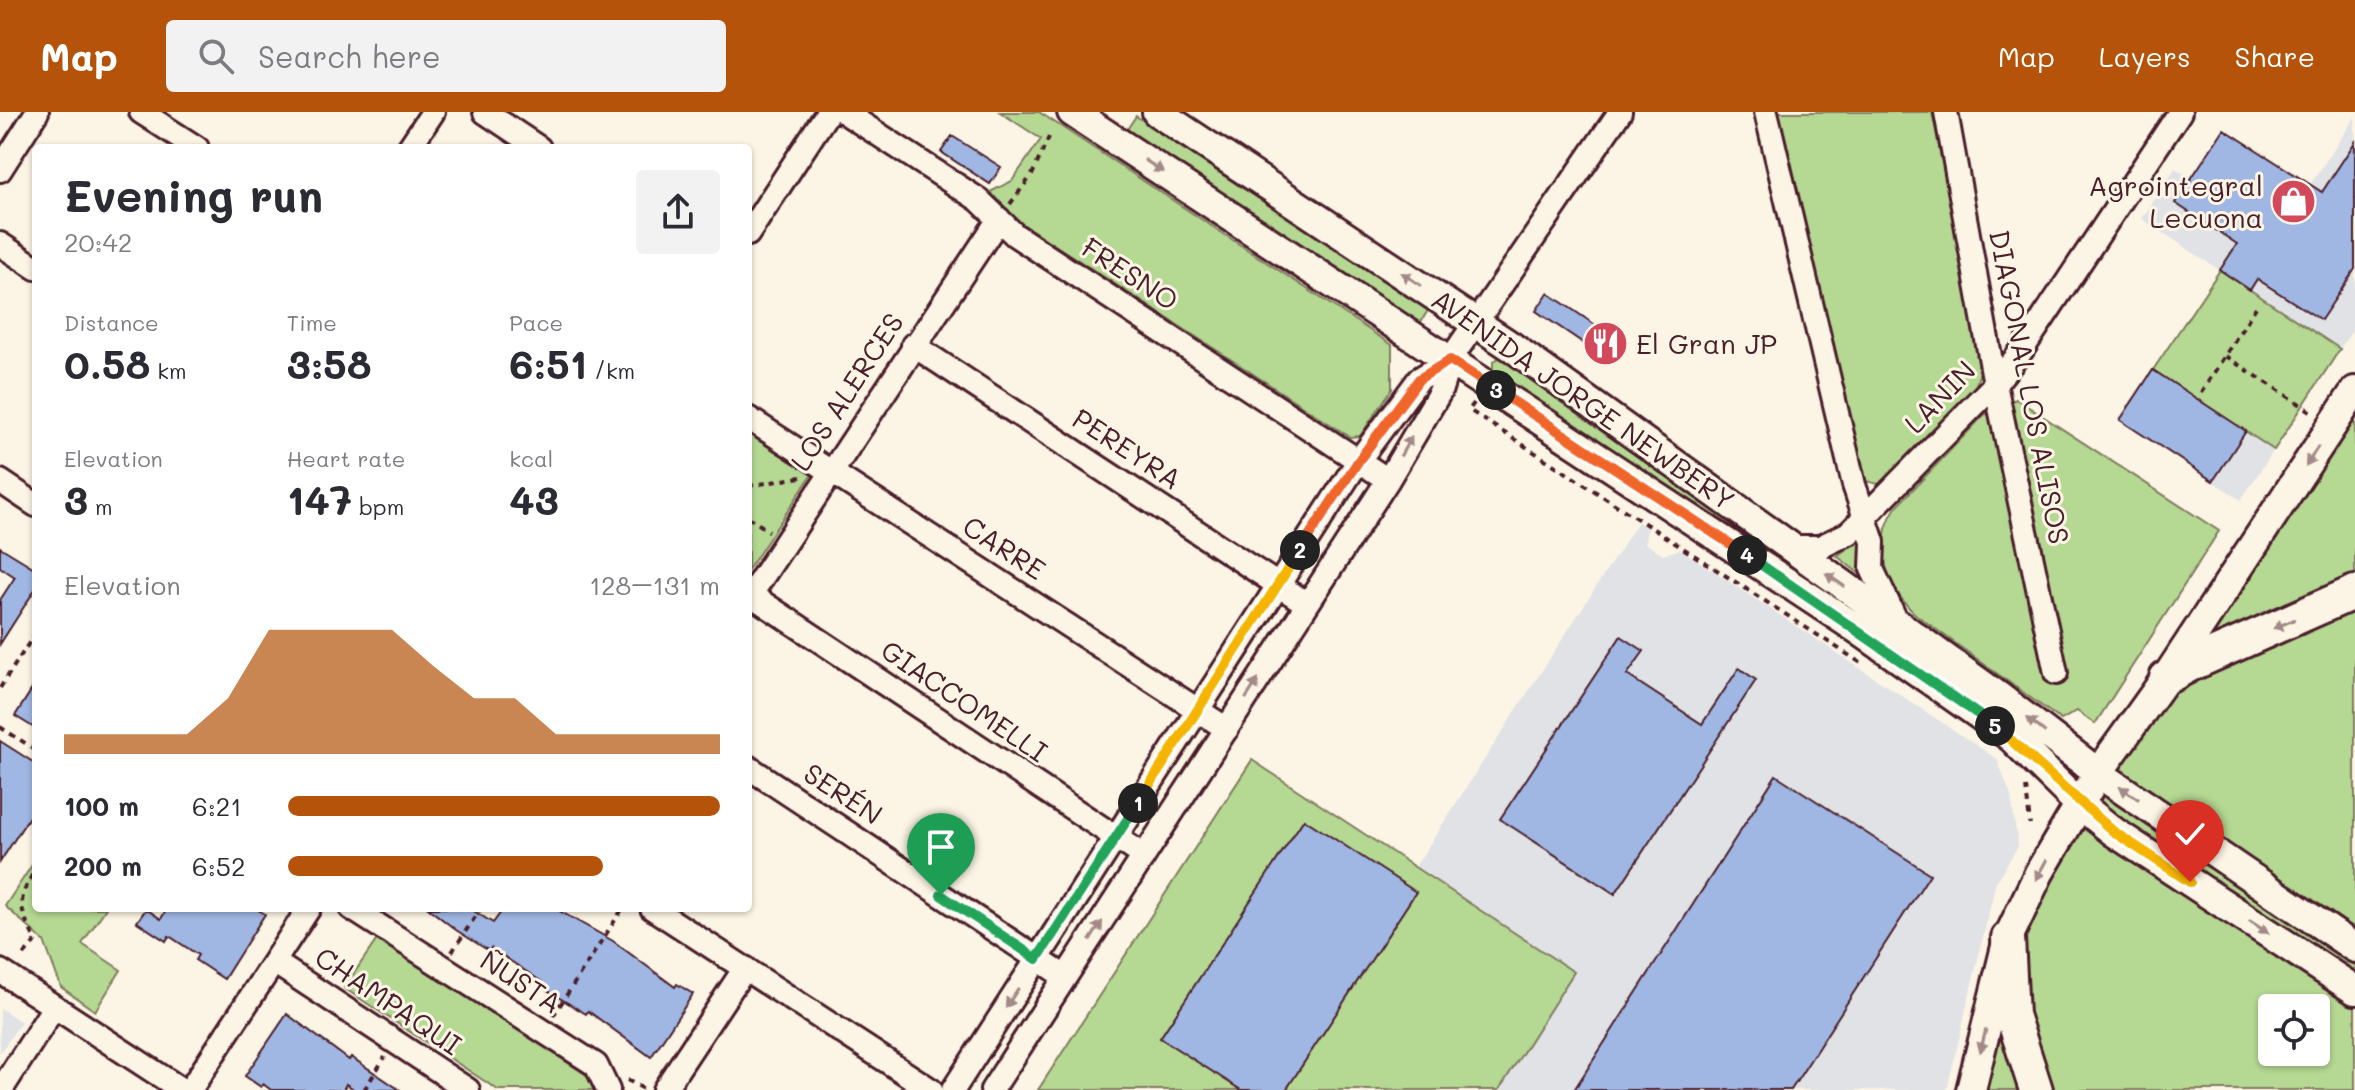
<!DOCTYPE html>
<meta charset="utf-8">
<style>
:root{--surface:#fff;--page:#f2f2f3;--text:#2b2b33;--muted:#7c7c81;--accent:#b45309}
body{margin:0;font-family:Mali,sans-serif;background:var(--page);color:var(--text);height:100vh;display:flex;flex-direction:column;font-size:30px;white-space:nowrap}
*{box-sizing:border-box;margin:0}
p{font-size:26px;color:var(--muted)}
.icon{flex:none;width:44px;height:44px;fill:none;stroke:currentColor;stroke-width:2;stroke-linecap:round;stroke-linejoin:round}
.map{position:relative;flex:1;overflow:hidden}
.drawer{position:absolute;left:32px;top:32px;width:720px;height:768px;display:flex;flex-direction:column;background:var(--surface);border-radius:8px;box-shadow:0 2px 6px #0004}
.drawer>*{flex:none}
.tools{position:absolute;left:2258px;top:882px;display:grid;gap:16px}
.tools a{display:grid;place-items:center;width:72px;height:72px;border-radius:8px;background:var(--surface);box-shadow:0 2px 6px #0004;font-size:40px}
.pin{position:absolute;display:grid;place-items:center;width:68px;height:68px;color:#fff;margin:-82px -34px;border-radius:50% 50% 50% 0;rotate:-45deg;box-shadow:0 0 8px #0007}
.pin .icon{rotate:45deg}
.km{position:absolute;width:40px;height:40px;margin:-20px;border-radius:50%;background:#222;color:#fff;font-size:22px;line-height:40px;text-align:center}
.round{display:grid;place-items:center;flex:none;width:84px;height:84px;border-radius:8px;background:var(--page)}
.headline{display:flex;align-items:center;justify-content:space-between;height:136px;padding:0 32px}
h1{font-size:44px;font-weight:700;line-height:60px}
.figures{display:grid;grid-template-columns:repeat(3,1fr);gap:12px;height:136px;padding:8px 32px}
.figures div{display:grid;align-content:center}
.figures b{font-size:40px;font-weight:700}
.figures small{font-size:22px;font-weight:400}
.figures p{font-size:22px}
.chart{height:224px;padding:16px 32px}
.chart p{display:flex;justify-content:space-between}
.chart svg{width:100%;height:144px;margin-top:8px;fill:var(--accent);opacity:.7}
ul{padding:0 32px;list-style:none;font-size:26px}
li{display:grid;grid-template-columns:128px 96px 1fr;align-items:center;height:60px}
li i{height:20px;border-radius:10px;background:var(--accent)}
header{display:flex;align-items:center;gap:48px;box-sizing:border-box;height:112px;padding:0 40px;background:var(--accent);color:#fff}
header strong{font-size:38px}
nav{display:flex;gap:44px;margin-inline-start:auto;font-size:28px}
.search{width:560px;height:72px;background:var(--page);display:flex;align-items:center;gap:20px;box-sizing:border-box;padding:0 28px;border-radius:8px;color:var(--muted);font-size:30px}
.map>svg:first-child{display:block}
.built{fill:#e0e2e5}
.green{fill:#b5d893;stroke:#807c5f;stroke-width:2;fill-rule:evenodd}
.building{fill:#a0b7e4;stroke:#4a1f2b;stroke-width:2}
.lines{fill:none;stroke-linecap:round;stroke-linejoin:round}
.minor-casing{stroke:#4a1f2b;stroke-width:28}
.major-casing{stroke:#4a1f2b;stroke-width:34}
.highway-casing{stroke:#4a1f2b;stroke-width:38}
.path{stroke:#4a1f2b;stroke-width:4;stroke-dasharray:6 6;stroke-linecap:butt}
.minor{stroke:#fcf5e5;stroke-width:22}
.major{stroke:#fcf5e5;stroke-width:28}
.highway{stroke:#fcf5e5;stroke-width:32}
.oneway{fill:#a38a88}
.split-1-casing{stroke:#fff;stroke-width:16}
.split-2-casing{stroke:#fff;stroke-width:16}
.split-3-casing{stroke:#fff;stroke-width:16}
.split-4-casing{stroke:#fff;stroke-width:16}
.split-5-casing{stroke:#fff;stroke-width:16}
.split-6-casing{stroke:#fff;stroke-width:16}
.split-1{stroke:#22a559;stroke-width:10}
.split-2{stroke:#f5b400;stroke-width:10}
.split-3{stroke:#f0652b;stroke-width:10}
.split-4{stroke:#f0652b;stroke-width:10}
.split-5{stroke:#22a559;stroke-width:10}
.split-6{stroke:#f5b400;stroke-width:10}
.labels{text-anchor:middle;stroke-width:6;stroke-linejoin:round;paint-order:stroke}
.poi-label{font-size:28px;fill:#4a1f2b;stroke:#fcf5e5;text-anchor:end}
.street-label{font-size:28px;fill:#4a1f2b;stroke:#fcf5e5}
</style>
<header>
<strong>Map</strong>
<div class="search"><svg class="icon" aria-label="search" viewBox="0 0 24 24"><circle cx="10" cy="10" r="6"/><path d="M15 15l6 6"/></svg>Search here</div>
<nav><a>Map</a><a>Layers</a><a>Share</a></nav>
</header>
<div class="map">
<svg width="2355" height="978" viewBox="0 0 2355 978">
<rect width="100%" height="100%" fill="#fcf5e5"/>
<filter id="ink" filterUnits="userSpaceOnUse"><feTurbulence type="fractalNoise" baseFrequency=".0125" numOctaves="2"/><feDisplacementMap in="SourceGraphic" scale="16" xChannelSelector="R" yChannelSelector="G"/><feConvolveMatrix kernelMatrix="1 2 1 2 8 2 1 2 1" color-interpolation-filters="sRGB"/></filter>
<g filter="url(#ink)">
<!-- built -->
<path class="built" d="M 2355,5 L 2355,102 L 2310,73 Z
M 2175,56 L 2253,106 L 2355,156 L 2355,214 L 2340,237 L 2142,107 Z
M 2153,258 L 2274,338 L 2241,388 L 2120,308 Z
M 1638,410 L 1647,416 L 1645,431 L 1663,443 L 1680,437 L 1997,647 L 2011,684 L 2018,734 L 1996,770 L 1947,978 L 1499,978 L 1574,860 L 1415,755 Z
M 0,896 L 21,910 L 0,941 Z"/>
<!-- green -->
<path class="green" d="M 1000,0 L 1039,0 L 1392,233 L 1392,277 L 1360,324 L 1350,325 L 1018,109 L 990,80 L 1012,69 L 1041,27 Z
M 1777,0 L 1932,0 L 1983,251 L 1972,284 L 1883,373 L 1865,369 Z
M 1136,4 L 1430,195 L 1419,213 L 1126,19 Z
M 2220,158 L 2340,237 L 2274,338 L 2153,258 Z
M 1500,245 L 2046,633 L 2039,642 L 1493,261 L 1493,250 Z
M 2355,279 L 2355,978 L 1971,978 L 2008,826 ZM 2272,896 L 2316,896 L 2316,940 L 2272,940 Z
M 2016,287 L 2219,419 L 2095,612 L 2077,599 L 2061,608 L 1915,502 C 1885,473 1872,432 1896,395 L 1984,303 Z
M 748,317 L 813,361 L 748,458 Z
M 1860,427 L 1864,462 L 1861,463 L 1837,444 Z
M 1252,648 L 1574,860 L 1499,978 L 1038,978 Z
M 36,747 L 36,796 L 106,796 L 82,832 L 121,858 L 95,899 L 61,875 L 44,829 L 5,794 Z
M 378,826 L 588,964 L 597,978 L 498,978 L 344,876 Z"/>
<!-- building -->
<path class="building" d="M 2224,17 L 2322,80 L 2355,30 L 2355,157 L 2321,208 L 2257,167 L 2250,178 L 2220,158 L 2237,132 L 2175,91 Z
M 952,24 L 1001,55 L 990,72 L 941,40 Z
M 1548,181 L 1619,229 L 1607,247 L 1536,199 Z
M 2153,258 L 2246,319 L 2213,369 L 2120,308 Z
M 0,435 L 36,457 L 36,476 L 0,532 L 0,488 L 15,465 L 0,455 Z
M 1621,524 L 1644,539 L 1627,563 L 1702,612 L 1739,556 L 1756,568 L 1615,782 L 1500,707 Z
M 36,571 L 36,617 L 15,604 Z
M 0,629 L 36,652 L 36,694 L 0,750 Z
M 1776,663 L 1930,762 L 1791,978 L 1574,978 Z
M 1304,707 L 1416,780 L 1286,978 L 1241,978 L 1160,926 Z
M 167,796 L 255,796 L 265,802 L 224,867 L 195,848 L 198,843 L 169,824 L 166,829 L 137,810 L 146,797 L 161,807 Z
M 428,796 L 469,796 L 493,811 L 504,796 L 554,796 L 613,829 L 675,875 L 677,872 L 693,882 L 651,945 L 588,899 L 586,902 L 553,882 L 540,873 L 542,870 L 491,836 L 489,839 L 456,818 Z
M 287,902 L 349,948 L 351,945 L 400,978 L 355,978 L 346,972 L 343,978 L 271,978 L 263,972 L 261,975 L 245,964 Z"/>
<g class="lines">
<defs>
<path id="minor" d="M 141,0 L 197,36
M 485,0 L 539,36
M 844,0 L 979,88 L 1015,123 L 1388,368
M 1766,0 L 1854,373 L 1873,430 L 1872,457 L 1896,508
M 1946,0 L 1995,272 L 2056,561
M 409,36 L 433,0
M 0,58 L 37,0
M 748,122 L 828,0
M 0,132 L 36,156
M 913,233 L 1307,492
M 748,306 L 1227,617
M 0,369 L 36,393
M 1789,435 L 1820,435 L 1849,421 L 1995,272 L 2020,241 L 2180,0
M 751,483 L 1144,744
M 748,487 L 999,107
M 748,655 L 1065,865
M 351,796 L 596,953 L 608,978
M 652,796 L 931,978
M 274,850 L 468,978
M 0,859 L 182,978
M 1,978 L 54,895
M 190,978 L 309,796
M 664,978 L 745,856
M 953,978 L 1359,348 L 1419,267 L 1450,248
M 992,978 L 1388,368 L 1440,280 L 1450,248 L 1620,0"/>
<path id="major" d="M 1072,0 L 1859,518 L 2011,625 L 2079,692 L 2114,720 L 2355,878
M 1157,0 L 1512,235 L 1998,584 L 2098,661 L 2355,836
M 1971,978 L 2008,826 L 2039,761 L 2098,661 L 2166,566 L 2355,279"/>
<path id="highway" d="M 2166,566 L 2192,552 L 2355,480
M 2008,826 L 2012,903 L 2036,978"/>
</defs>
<!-- minor casing -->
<use href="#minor" class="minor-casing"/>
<!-- major casing -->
<use href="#major" class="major-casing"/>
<!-- highway casing -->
<use href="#highway" class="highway-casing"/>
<!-- path -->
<path class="path" d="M 1010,92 L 1032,63 L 1049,25
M 2225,244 L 2314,301
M 2201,281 L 2256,195
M 1474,291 L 1469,298 L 1861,551
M 748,374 L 801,365
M 748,405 L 769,419
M 0,576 L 36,520
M 0,615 L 36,638
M 2026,675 L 2030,712
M 452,840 L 481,796
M 24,843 L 36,829 C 19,797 16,788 36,757
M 553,904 L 623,796
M 627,968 L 644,977
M 364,978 L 385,945"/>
<!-- minor -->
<use href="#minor" class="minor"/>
<!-- major -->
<use href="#major" class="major"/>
<!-- highway -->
<use href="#highway" class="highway"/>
</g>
<!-- one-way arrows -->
<defs><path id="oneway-solid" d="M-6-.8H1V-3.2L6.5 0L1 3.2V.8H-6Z" transform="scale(2)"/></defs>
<g class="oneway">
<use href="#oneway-solid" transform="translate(1154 54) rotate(33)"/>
<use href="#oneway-solid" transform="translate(1411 167) rotate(-147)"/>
<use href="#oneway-solid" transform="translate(1406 334) rotate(-61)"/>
<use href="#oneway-solid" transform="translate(2312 344) rotate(123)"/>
<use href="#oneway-solid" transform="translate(1835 468) rotate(-145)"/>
<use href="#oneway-solid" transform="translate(2284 512) rotate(157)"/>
<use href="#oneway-solid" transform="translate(1252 577) rotate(-57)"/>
<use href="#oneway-solid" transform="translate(2036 613) rotate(-142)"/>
<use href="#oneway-solid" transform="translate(2129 681) rotate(-147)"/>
<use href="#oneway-solid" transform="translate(2041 758) rotate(118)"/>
<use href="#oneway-solid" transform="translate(2259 815) rotate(33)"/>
<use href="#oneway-solid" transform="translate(1096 819) rotate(-57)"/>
<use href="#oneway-solid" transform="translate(1012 886) rotate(123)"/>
<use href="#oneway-solid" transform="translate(1983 929) rotate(104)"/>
</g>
</g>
<g class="lines" filter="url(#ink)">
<defs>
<path id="split-1" d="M 941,783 L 1037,847 L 1138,691"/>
<path id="split-2" d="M 1138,691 L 1300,438"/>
<path id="split-3" d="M 1300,438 L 1359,348 L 1419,267 L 1450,248 L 1496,278"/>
<path id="split-4" d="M 1496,278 L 1747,443"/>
<path id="split-5" d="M 1747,443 L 1995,614"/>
<path id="split-6" d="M 1995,614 L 2114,720 L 2190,770"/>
</defs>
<!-- split-1 casing -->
<use href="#split-1" class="split-1-casing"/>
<!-- split-2 casing -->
<use href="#split-2" class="split-2-casing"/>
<!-- split-3 casing -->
<use href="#split-3" class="split-3-casing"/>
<!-- split-4 casing -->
<use href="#split-4" class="split-4-casing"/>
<!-- split-5 casing -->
<use href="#split-5" class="split-5-casing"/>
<!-- split-6 casing -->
<use href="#split-6" class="split-6-casing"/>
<!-- split-1 -->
<use href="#split-1" class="split-1"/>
<!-- split-2 -->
<use href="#split-2" class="split-2"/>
<!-- split-3 -->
<use href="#split-3" class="split-3"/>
<!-- split-4 -->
<use href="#split-4" class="split-4"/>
<!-- split-5 -->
<use href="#split-5" class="split-5"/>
<!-- split-6 -->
<use href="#split-6" class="split-6"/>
</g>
<!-- icons -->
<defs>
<symbol id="shop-disc" viewBox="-11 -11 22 22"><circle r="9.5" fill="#d1495b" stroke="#fcf5e5"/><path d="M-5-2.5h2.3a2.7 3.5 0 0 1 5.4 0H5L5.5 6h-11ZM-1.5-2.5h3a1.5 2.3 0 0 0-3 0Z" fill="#fff"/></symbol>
<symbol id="restaurant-disc" viewBox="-11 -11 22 22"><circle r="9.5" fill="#d1495b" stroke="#fcf5e5"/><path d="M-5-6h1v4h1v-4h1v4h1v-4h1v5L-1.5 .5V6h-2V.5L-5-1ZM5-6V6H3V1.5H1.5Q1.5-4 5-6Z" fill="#fff"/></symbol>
</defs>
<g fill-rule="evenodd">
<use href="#shop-disc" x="2268" y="64" width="51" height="51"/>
<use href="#restaurant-disc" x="1580" y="206" width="51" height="51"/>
</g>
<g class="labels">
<!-- poi labels -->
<g class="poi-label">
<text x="2263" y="84">Agrointegral<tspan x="2263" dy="32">Lecuona</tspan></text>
<text x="1636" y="242" text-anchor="start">El Gran JP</text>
</g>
<!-- street labels -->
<g class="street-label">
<text transform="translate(1130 162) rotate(33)" y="10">FRESNO</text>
<text transform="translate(2029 275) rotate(79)" y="10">DIAGONAL LOS ALISOS</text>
<text transform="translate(847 280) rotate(-57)" y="10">LOS ALERCES</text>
<text transform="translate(1940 285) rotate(-46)" y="10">LANIN</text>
<text transform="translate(1583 288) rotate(35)" y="10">AVENIDA JORGE NEWBERY</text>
<text transform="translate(1127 337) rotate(33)" y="10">PEREYRA</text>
<text transform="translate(1004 436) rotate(33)" y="10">CARRE</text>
<text transform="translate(964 589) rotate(34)" y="10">GIACCOMELLI</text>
<text transform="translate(843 682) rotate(33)" y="10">SERÉN</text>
<text transform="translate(521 870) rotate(33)" y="10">ÑUSTA</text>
<text transform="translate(388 889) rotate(34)" y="10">CHAMPAQUI</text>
</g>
</g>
</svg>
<div class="tools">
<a><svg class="icon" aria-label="locate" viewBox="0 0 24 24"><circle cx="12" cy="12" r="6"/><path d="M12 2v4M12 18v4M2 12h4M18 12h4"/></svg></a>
</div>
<div class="pin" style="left:941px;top:783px;background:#1e9e55"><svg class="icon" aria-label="arrive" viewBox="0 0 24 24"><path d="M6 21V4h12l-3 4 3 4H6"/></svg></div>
<div class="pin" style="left:2190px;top:770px;background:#d93025"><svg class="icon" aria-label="check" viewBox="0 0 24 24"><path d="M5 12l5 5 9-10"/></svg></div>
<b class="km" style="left:1138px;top:691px">1</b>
<b class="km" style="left:1300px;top:438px">2</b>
<b class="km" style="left:1496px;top:278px">3</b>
<b class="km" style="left:1747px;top:443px">4</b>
<b class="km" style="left:1995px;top:614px">5</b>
<section class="drawer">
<div class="headline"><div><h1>Evening run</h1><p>20:42</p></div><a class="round"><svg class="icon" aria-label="share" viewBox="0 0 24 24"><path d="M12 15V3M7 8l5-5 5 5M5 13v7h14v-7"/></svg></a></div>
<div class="figures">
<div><p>Distance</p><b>0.58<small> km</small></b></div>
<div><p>Time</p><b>3:58</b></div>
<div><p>Pace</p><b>6:51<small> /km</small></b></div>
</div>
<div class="figures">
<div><p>Elevation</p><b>3<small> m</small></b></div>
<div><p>Heart rate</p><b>147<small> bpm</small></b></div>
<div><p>kcal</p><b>43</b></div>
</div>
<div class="chart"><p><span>Elevation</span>128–131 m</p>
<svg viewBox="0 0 160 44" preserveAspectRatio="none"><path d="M0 44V38L10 38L20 38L30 38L40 27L50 6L60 6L70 6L80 6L90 17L100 27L110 27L120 38L130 38L140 38L150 38L160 38V44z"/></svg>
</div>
<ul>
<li><b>100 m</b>6:21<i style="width:100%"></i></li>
<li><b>200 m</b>6:52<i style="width:73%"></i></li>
</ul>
</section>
</div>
